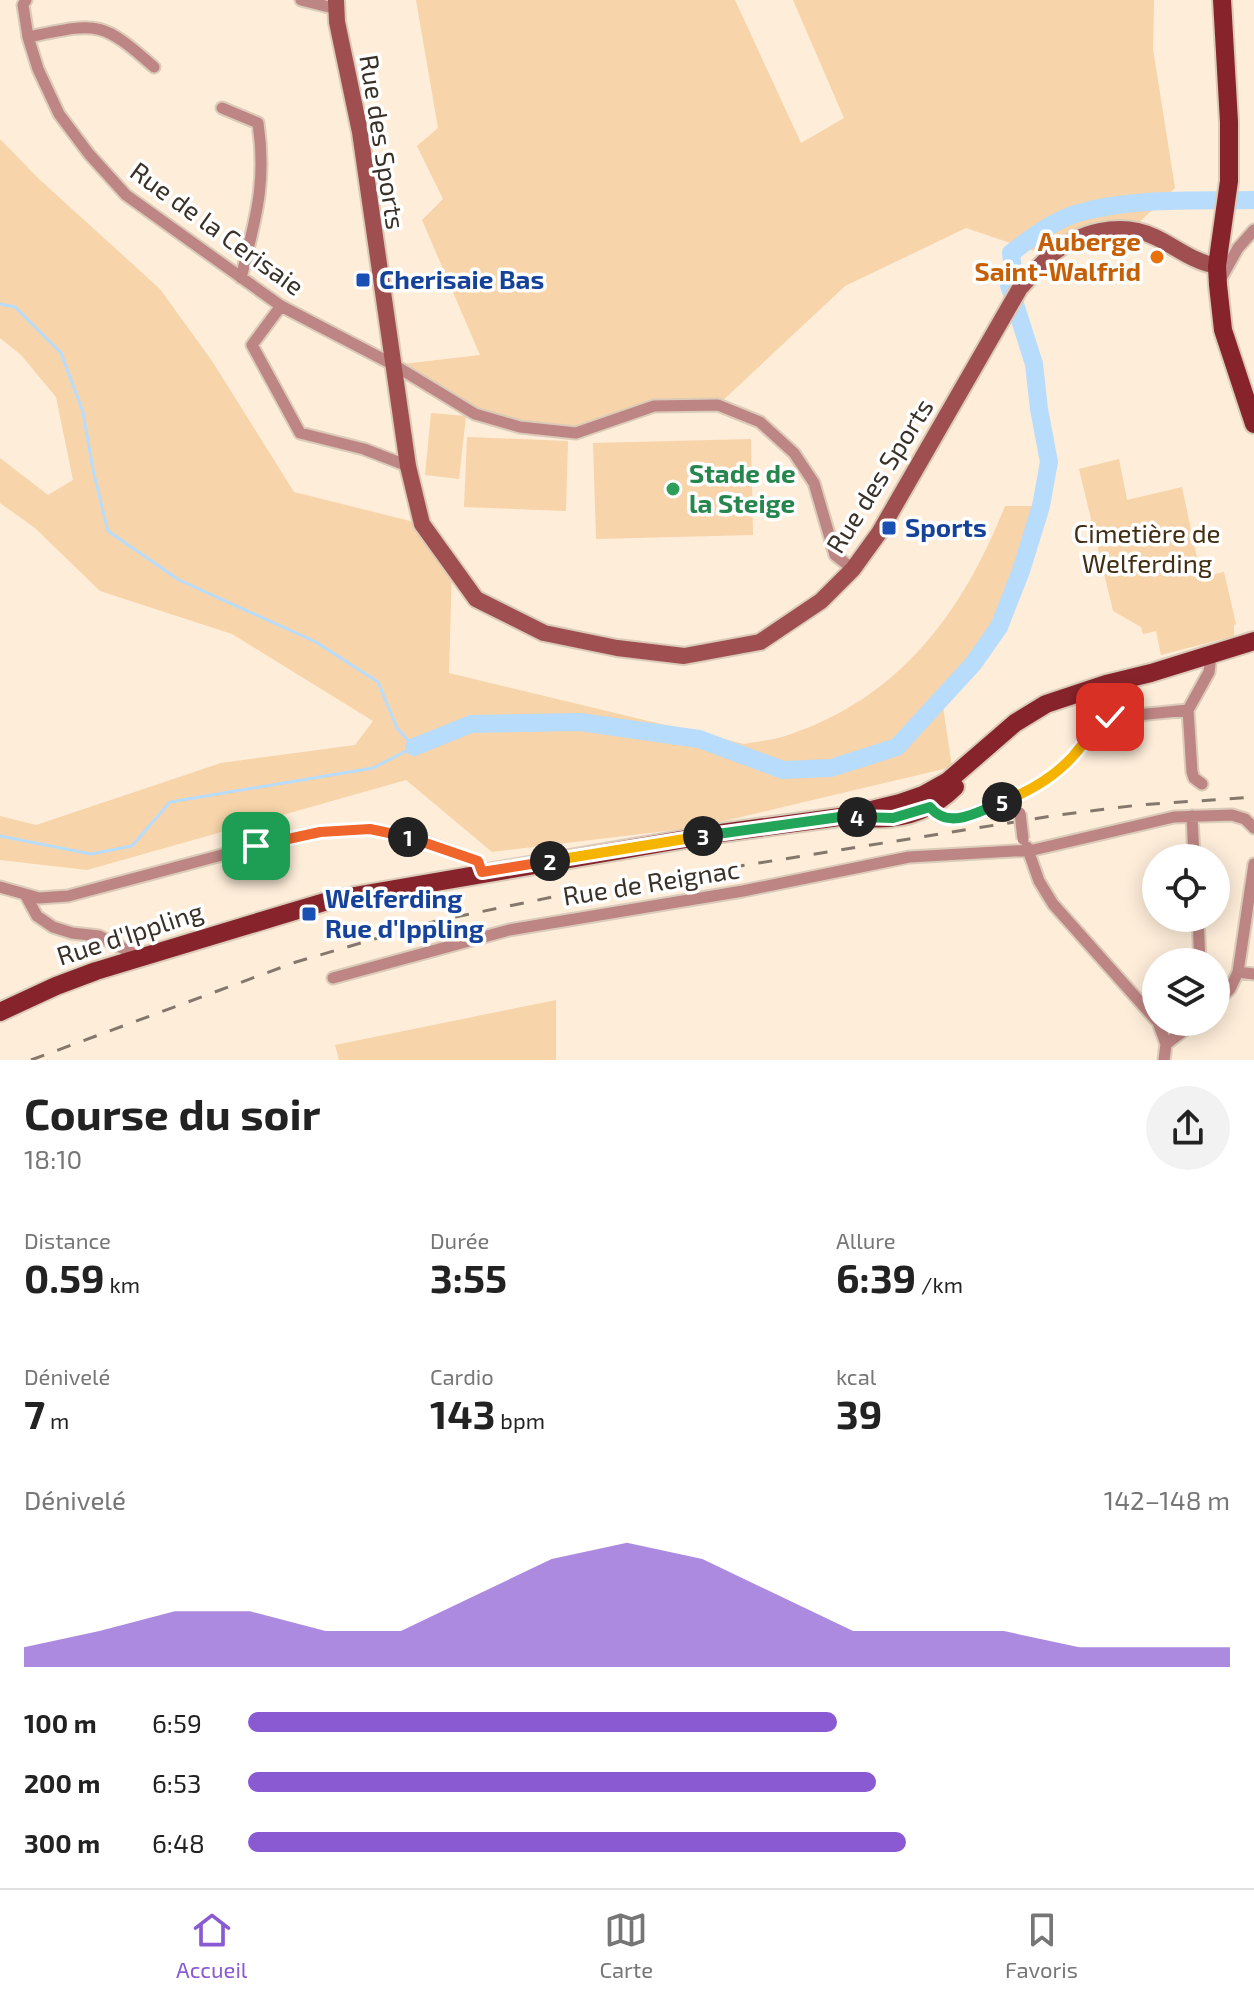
<!DOCTYPE html>
<html lang="fr">
<meta charset="utf-8">
<style>
:root{--surface:#fff;--page:#f2f2f2;--text:#222;--muted:#767676;--line:#e0e0e0;--accent:#8a5ad3}
body{margin:0;font-family:"Exo 2",sans-serif;background:var(--page);color:var(--text);height:100vh;display:flex;flex-direction:column;font-size:30px;white-space:nowrap}
*{box-sizing:border-box;margin:0}
p{font-size:26px;color:var(--muted)}
.icon{flex:none;width:44px;height:44px;fill:none;stroke:currentColor;stroke-width:2;stroke-linecap:round;stroke-linejoin:round}
.map{position:relative;height:1060px;overflow:hidden}
.details{display:flex;flex-direction:column;background:var(--surface);flex:1}
.details>*{flex:none}
.buttons{position:absolute;left:1142px;top:844px;display:grid;gap:16px}
.buttons a{display:grid;place-items:center;width:88px;height:88px;border-radius:50%;background:var(--surface);box-shadow:0 4px 20px #0003;font-size:40px}
.pin{position:absolute;display:grid;place-items:center;width:68px;height:68px;color:#fff;margin:-34px;border-radius:16px;box-shadow:0 4px 12px #0006}
.km{position:absolute;width:40px;height:40px;margin:-20px;border-radius:50%;background:#222;color:#fff;font-size:22px;line-height:40px;text-align:center}
.round{display:grid;place-items:center;flex:none;width:84px;height:84px;border-radius:42px;background:var(--page)}
.overview{display:flex;align-items:center;justify-content:space-between;height:136px;padding:0 24px}
h1{font-size:44px;font-weight:700;line-height:60px}
.figures{display:grid;grid-template-columns:repeat(3,1fr);gap:12px;height:136px;padding:8px 24px}
.figures div{display:grid;align-content:center}
.figures b{font-size:40px;font-weight:700}
.figures small{font-size:22px;font-weight:400}
.figures p{font-size:22px}
.chart{height:224px;padding:16px 24px}
.chart p{display:flex;justify-content:space-between}
.chart svg{width:100%;height:144px;margin-top:8px;fill:var(--accent);opacity:.7}
ul{padding:0 24px;list-style:none;font-size:26px}
li{display:grid;grid-template-columns:128px 96px 1fr;align-items:center;height:60px}
li i{height:20px;border-radius:10px;background:var(--accent)}
.tab-bar{display:flex;justify-content:space-around;align-items:center;height:112px;border-top:2px solid var(--line);background:var(--surface);font-size:22px;color:var(--muted)}
.tab-bar a{display:grid;justify-items:center;gap:4px}
.tab-bar .active{color:var(--accent)}
.map>svg:first-child{display:block}
.green{fill:#f7d4a9}
.lines{fill:none;stroke-linecap:round;stroke-linejoin:round}
.stream{stroke:#b8dcfc;stroke-width:3}
.river{stroke:#b8dcfc;stroke-width:18}
.street-casing{stroke:#dbcbb9;stroke-width:15}
.secondary-casing{stroke:#dbcbb9;stroke-width:20}
.primary-casing{stroke:#dbcbb9;stroke-width:22}
.street{stroke:#bd8583;stroke-width:11}
.secondary{stroke:#9f4f4f;stroke-width:16}
.primary{stroke:#87242b;stroke-width:18}
.rail{stroke:#83786b;stroke-width:3;stroke-dasharray:14 14;stroke-linecap:butt}
.street-bridge-casing{stroke:#dbcbb9;stroke-width:15;stroke-linecap:butt}
.street-bridge{stroke:#bd8583;stroke-width:11}
.split-1-casing{stroke:#fff;stroke-width:16}
.split-2-casing{stroke:#fff;stroke-width:16}
.split-3-casing{stroke:#fff;stroke-width:16}
.split-4-casing{stroke:#fff;stroke-width:16}
.split-5-casing{stroke:#fff;stroke-width:16}
.split-6-casing{stroke:#fff;stroke-width:16}
.split-1{stroke:#f0652b;stroke-width:10}
.split-2{stroke:#f0652b;stroke-width:10}
.split-3{stroke:#f5b400;stroke-width:10}
.split-4{stroke:#22a559;stroke-width:10}
.split-5{stroke:#22a559;stroke-width:10}
.split-6{stroke:#f5b400;stroke-width:10}
.food-dot{fill:#e8710a;stroke:#fff;stroke-width:3}
.transit-dot{fill:#1a4fb4;stroke:#fff;stroke-width:3}
.leisure-dot{fill:#2e9e5b;stroke:#fff;stroke-width:3}
.labels{text-anchor:middle;stroke-width:7;stroke-linejoin:round;paint-order:stroke}
.street-label{font-size:26px;fill:#393128;stroke:#fff}
.food-label{font-size:26px;font-weight:bold;fill:#c56008;stroke:#fff;text-anchor:end}
.transit-label{font-size:26px;font-weight:bold;fill:#164399;stroke:#fff;text-anchor:start}
.leisure-label{font-size:26px;font-weight:bold;fill:#27864d;stroke:#fff;text-anchor:start}
.park-label{font-size:26px;fill:#432f13;stroke:#fff}
</style>
<div class="map">
<svg width="1254" height="1060" viewBox="0 0 1254 1060">
<rect width="100%" height="100%" fill="#feedd9"/>
<!-- green -->
<path class="green" d="M 416,0 L 735,0 L 801,143 L 844,118 L 793,0 L 1154,0 L 1153,49 L 1175,188 L 1131,230 L 1118,229 L 1049,256 L 966,228 L 845,286 L 718,405 L 654,406 L 576,433 L 475,414 L 394,365 L 480,355 L 422,220 L 443,199 L 417,146 L 438,128 Z
M 0,139 L 39,179 L 160,289 L 212,361 L 294,492 L 422,524 L 452,567 L 449,673 L 744,744 C 759,741 776,740 791,734 C 902,696 963,611 1005,506 L 1041,506 C 1029,546 1018,588 999,625 C 986,653 962,677 942,700 L 952,767 L 699,827 L 492,852 L 406,780 L 87,870 L 0,860 L 0,816 L 36,825 L 221,763 L 355,745 L 373,721 L 232,634 L 100,591 L 35,528 L 0,503 L 0,458 L 48,495 L 73,480 L 56,397 L 21,355 L 0,338 Z
M 431,413 L 466,416 L 459,479 L 425,475 Z
M 467,437 L 568,441 L 566,511 L 464,507 Z
M 751,439 L 753,535 L 596,539 L 593,443 Z
M 1119,459 L 1127,500 L 1182,487 L 1201,577 L 1224,572 L 1236,624 L 1234,625 L 1234,636 L 1161,655 L 1156,631 L 1143,634 L 1141,627 L 1113,611 L 1079,469 Z
M 556,1000 L 556,1060 L 339,1060 L 335,1045 Z"/>
<g class="lines">
<!-- stream -->
<path class="stream" d="M 0,304 L 15,307 L 61,353 L 83,412 L 93,470 L 108,531 L 179,580 L 316,642 L 378,682 L 397,728 L 414,747 L 373,768 L 170,802 L 132,846 L 91,854 L 0,836"/>
<!-- river -->
<path class="river" d="M 414,747 L 471,724 L 580,722 L 699,739 L 783,770 L 831,768 L 897,747 L 973,664 L 999,627 L 1021,571 L 1041,506 L 1049,462 L 1039,409 L 1034,364 L 1009,285 L 1013,270 L 1011,253 C 1031,238 1051,222 1075,214 C 1131,197 1196,201 1254,200"/>
<defs>
<path id="street" d="M 26,0 L 23,5 L 28,37 L 38,69 L 59,114 L 89,154 L 126,195 L 281,306 L 394,365 L 475,414 L 520,427 L 576,433 L 654,406 L 718,405 L 760,422 L 794,453 L 814,483 L 835,555 L 853,569
M 301,0 L 337,9
M 28,37 C 97,23 100,19 154,67
M 222,108 L 258,123 C 267,184 255,220 241,278
M 1219,282 L 1238,248 L 1254,230
M 281,306 L 252,345 L 300,433 L 364,449 L 408,466
M 1097,719 L 1188,710
M 1202,784 L 1194,778 L 1192,772 L 1188,710 L 1209,672 L 1211,655
M 928,802 L 939,816 C 959,822 974,813 993,806 C 1054,783 1095,752 1106,684
M 1192,816 L 1194,858
M 1027,847 L 1039,881 L 1053,904 L 1156,1020
M 0,887 L 39,898 L 68,896 L 237,851 L 320,832 L 370,829 L 417,839 L 478,861 L 482,872
M 26,896 L 37,916 L 53,927 L 72,933 L 99,936 L 140,957
M 1198,918 L 1200,962
M 1238,972 L 1254,974
M 333,978 L 509,930 L 743,891 L 909,857 L 1033,850 L 1174,817 L 1232,815 L 1245,819 L 1254,828
M 1216,1003 L 1230,989 L 1238,972 L 1254,864
M 1158,1022 L 1166,1044 L 1164,1060
M 1166,1044 L 1195,1022"/>
<path id="secondary" d="M 336,0 L 337,22 L 360,132 L 408,466 L 422,524 L 476,599 L 544,633 L 617,648 L 684,656 L 760,642 L 821,601 L 853,569 L 879,533 L 1020,288 C 1030,278 1039,265 1050,256 C 1078,232 1120,220 1155,237 C 1176,247 1193,262 1217,266"/>
<path id="primary" d="M 1222,0 L 1229,122 L 1229,181 L 1217,266 L 1218,285 L 1223,330 L 1254,424
M 866,818 C 901,821 931,811 955,787
M 0,1012 L 56,986 L 96,971 L 331,900 L 721,833 L 847,816 L 900,803 L 923,795 L 948,781 L 1015,723 L 1046,704 L 1106,684 L 1151,673 L 1254,641"/>
</defs>
<!-- street casing -->
<use href="#street" class="street-casing"/>
<!-- secondary casing -->
<use href="#secondary" class="secondary-casing"/>
<!-- primary casing -->
<use href="#primary" class="primary-casing"/>
<!-- street -->
<use href="#street" class="street"/>
<!-- secondary -->
<use href="#secondary" class="secondary"/>
<!-- primary -->
<use href="#primary" class="primary"/>
<!-- rail -->
<path class="rail" d="M 31,1060 L 296,962 L 436,921 L 572,893 L 1058,815 L 1139,805 L 1254,797"/>
<defs>
<path id="street-bridge" d="M 1020,813 L 1023,839"/>
</defs>
<!-- street-bridge casing -->
<use href="#street-bridge" class="street-bridge-casing"/>
<!-- street-bridge -->
<use href="#street-bridge" class="street-bridge"/>
</g>
<g class="lines">
<defs>
<path id="split-1" d="M 256,846 L 320,832 L 370,829 L 408,837"/>
<path id="split-2" d="M 408,837 L 478,861 L 482,872 L 550,861"/>
<path id="split-3" d="M 550,861 L 703,836"/>
<path id="split-4" d="M 703,836 L 847,816 L 857,817"/>
<path id="split-5" d="M 857,817 L 893,818 L 930,807 C 949,831 980,811 1002,802"/>
<path id="split-6" d="M 1002,802 C 1044,786 1079,761 1097,719 L 1110,717"/>
</defs>
<!-- split-1 casing -->
<use href="#split-1" class="split-1-casing"/>
<!-- split-2 casing -->
<use href="#split-2" class="split-2-casing"/>
<!-- split-3 casing -->
<use href="#split-3" class="split-3-casing"/>
<!-- split-4 casing -->
<use href="#split-4" class="split-4-casing"/>
<!-- split-5 casing -->
<use href="#split-5" class="split-5-casing"/>
<!-- split-6 casing -->
<use href="#split-6" class="split-6-casing"/>
<!-- split-1 -->
<use href="#split-1" class="split-1"/>
<!-- split-2 -->
<use href="#split-2" class="split-2"/>
<!-- split-3 -->
<use href="#split-3" class="split-3"/>
<!-- split-4 -->
<use href="#split-4" class="split-4"/>
<!-- split-5 -->
<use href="#split-5" class="split-5"/>
<!-- split-6 -->
<use href="#split-6" class="split-6"/>
</g>
<!-- markers -->
<circle class="food-dot" cx="1157" cy="257" r="8"/>
<g class="transit-dot">
<rect x="355" y="272" width="16" height="16" rx="4"/>
<rect x="881" y="520" width="16" height="16" rx="4"/>
<rect x="301" y="906" width="16" height="16" rx="4"/>
</g>
<circle class="leisure-dot" cx="673" cy="489" r="8"/>
<g class="labels">
<!-- street labels -->
<g class="street-label">
<text transform="translate(382 142) rotate(81)" y="9">Rue des Sports</text>
<text transform="translate(217 229) rotate(36)" y="9">Rue de la Cerisaie</text>
<text transform="translate(880 476) rotate(-58)" y="9">Rue des Sports</text>
<text transform="translate(651 883) rotate(-9)" y="9">Rue de Reignac</text>
<text transform="translate(130 934) rotate(-18)" y="9">Rue d'Ippling</text>
</g>
<!-- food labels -->
<g class="food-label">
<text x="1141" y="251">Auberge<tspan x="1141" dy="30">Saint-Walfrid</tspan></text>
</g>
<!-- transit labels -->
<g class="transit-label">
<text x="379" y="289">Cherisaie Bas</text>
<text x="905" y="537">Sports</text>
<text x="325" y="908">Welferding<tspan x="325" dy="30">Rue d'Ippling</tspan></text>
</g>
<!-- leisure labels -->
<g class="leisure-label">
<text x="689" y="483">Stade de<tspan x="689" dy="30">la Steige</tspan></text>
</g>
<!-- park labels -->
<g class="park-label">
<text x="1147" y="543">Cimetière de<tspan x="1147" dy="30">Welferding</tspan></text>
</g>
</g>
</svg>
<div class="buttons">
<a><svg class="icon" aria-label="locate" viewBox="0 0 24 24"><circle cx="12" cy="12" r="6"/><path d="M12 2v4M12 18v4M2 12h4M18 12h4"/></svg></a>
<a><svg class="icon" aria-label="layers" viewBox="0 0 24 24"><path d="M12 4l9 5-9 5-9-5zM3 14l9 5 9-5"/></svg></a>
</div>
<div class="pin" style="left:256px;top:846px;background:#1e9e55"><svg class="icon" aria-label="arrive" viewBox="0 0 24 24"><path d="M6 21V4h12l-3 4 3 4H6"/></svg></div>
<div class="pin" style="left:1110px;top:717px;background:#d93025"><svg class="icon" aria-label="check" viewBox="0 0 24 24"><path d="M5 12l5 5 9-10"/></svg></div>
<b class="km" style="left:408px;top:837px">1</b>
<b class="km" style="left:550px;top:861px">2</b>
<b class="km" style="left:703px;top:836px">3</b>
<b class="km" style="left:857px;top:817px">4</b>
<b class="km" style="left:1002px;top:802px">5</b>
</div>
<section class="details">
<div class="overview"><div><h1>Course du soir</h1><p>18:10</p></div><a class="round"><svg class="icon" aria-label="share" viewBox="0 0 24 24"><path d="M12 15V3M7 8l5-5 5 5M5 13v7h14v-7"/></svg></a></div>
<div class="figures">
<div><p>Distance</p><b>0.59<small> km</small></b></div>
<div><p>Durée</p><b>3:55</b></div>
<div><p>Allure</p><b>6:39<small> /km</small></b></div>
</div>
<div class="figures">
<div><p>Dénivelé</p><b>7<small> m</small></b></div>
<div><p>Cardio</p><b>143<small> bpm</small></b></div>
<div><p>kcal</p><b>39</b></div>
</div>
<div class="chart"><p><span>Dénivelé</span>142–148 m</p>
<svg viewBox="0 0 160 44" preserveAspectRatio="none"><path d="M0 44V38L10 33L20 27L30 27L40 33L50 33L60 22L70 11L80 6L90 11L100 22L110 33L120 33L130 33L140 38L150 38L160 38V44z"/></svg>
</div>
<ul>
<li><b>100 m</b>6:59<i style="width:60%"></i></li>
<li><b>200 m</b>6:53<i style="width:64%"></i></li>
<li><b>300 m</b>6:48<i style="width:67%"></i></li>
</ul>
</section>
<nav class="tab-bar">
<a class="active"><svg class="icon" aria-label="home" viewBox="0 0 24 24"><path d="M3 11l9-7 9 7M6 9v11h12V9"/></svg>Accueil</a>
<a><svg class="icon" aria-label="map" viewBox="0 0 24 24"><path d="M3 6l6-2 6 2 6-2v14l-6 2-6-2-6 2zM9 4v14M15 6v14"/></svg>Carte</a>
<a><svg class="icon" aria-label="saved" viewBox="0 0 24 24"><path d="M7 4h10v16l-5-4-5 4z"/></svg>Favoris</a>
</nav>
